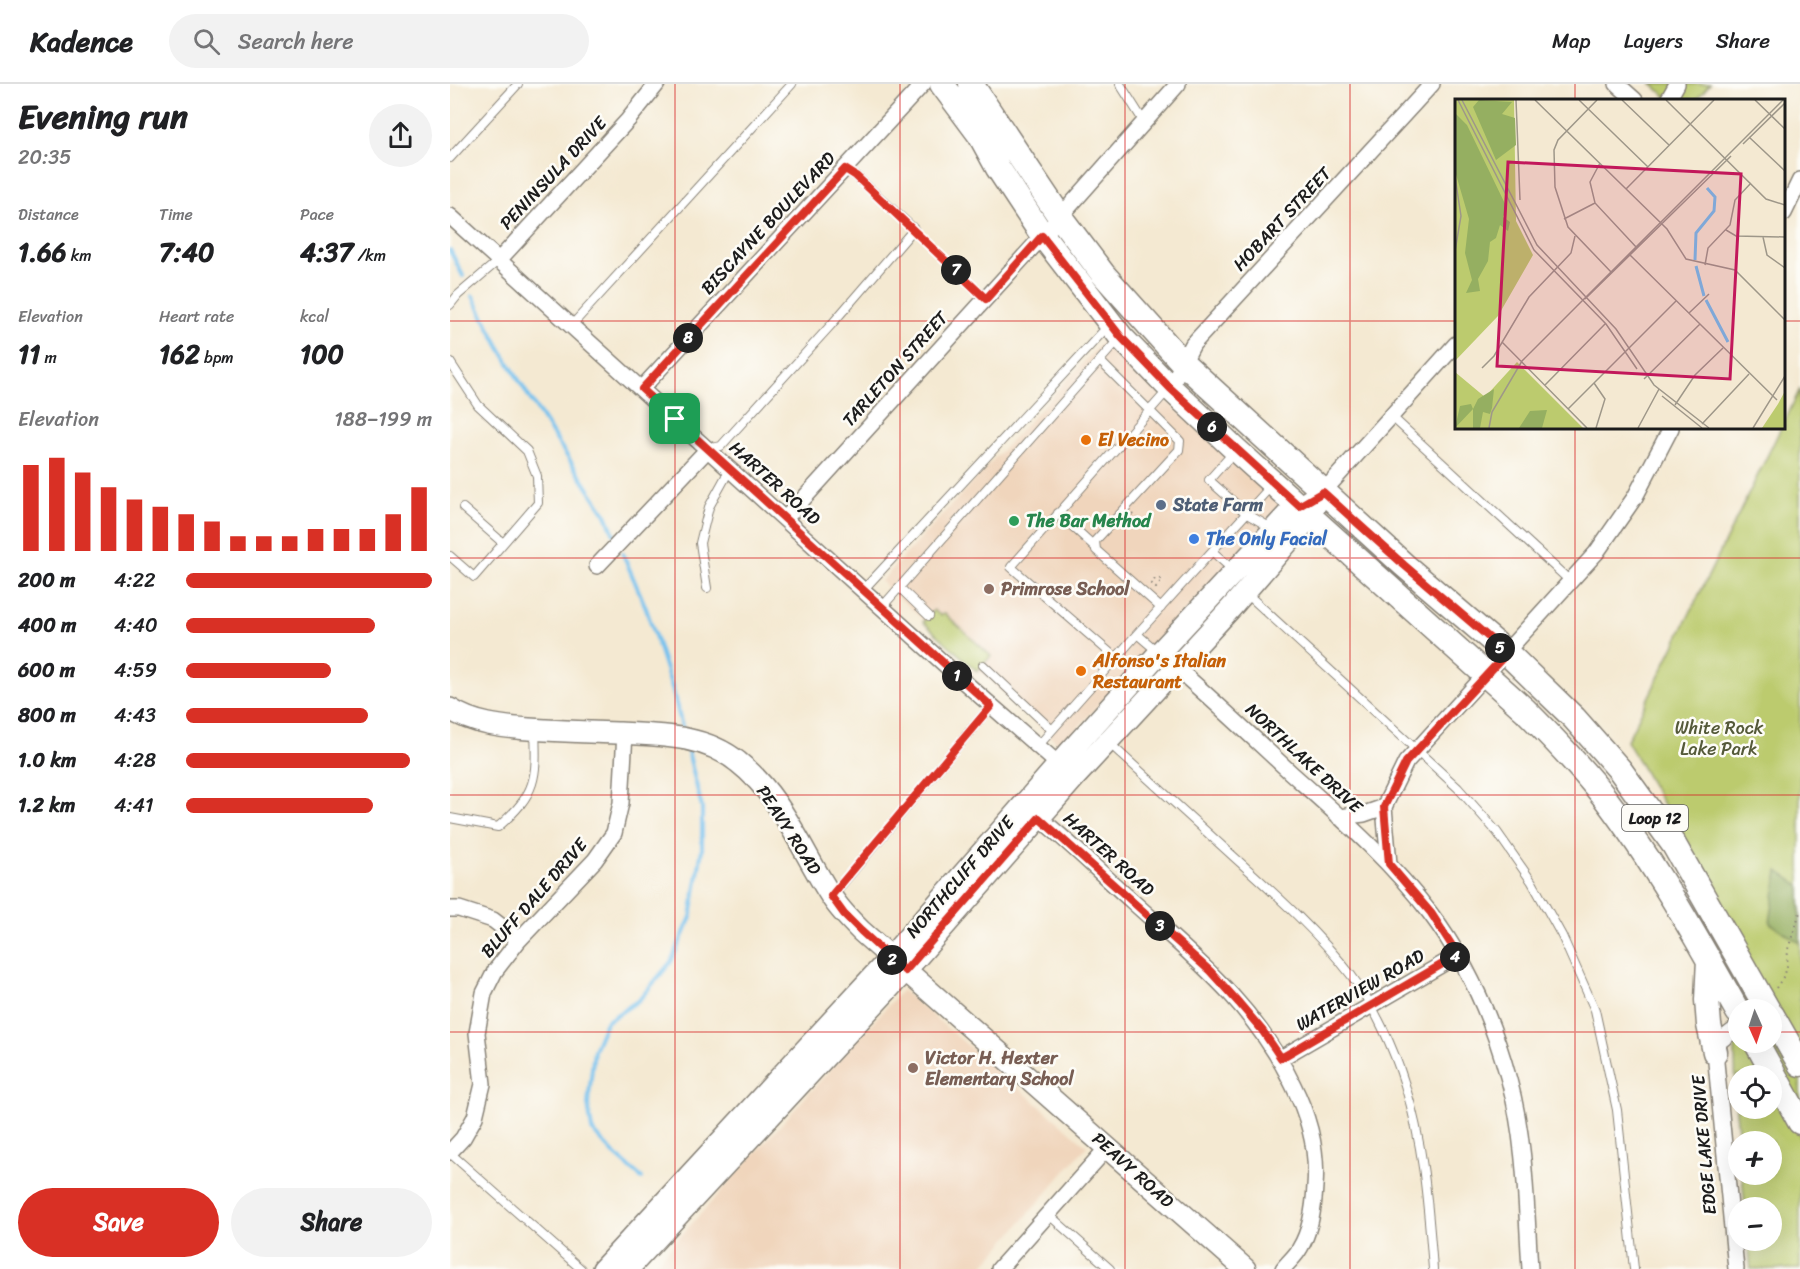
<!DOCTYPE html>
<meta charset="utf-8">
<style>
:root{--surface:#fff;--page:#f2f2f2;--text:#202124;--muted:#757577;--line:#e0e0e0;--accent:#d93025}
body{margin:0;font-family:Sriracha,sans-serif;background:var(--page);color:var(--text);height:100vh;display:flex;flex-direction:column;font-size:22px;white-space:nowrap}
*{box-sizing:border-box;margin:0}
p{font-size:20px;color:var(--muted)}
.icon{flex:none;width:33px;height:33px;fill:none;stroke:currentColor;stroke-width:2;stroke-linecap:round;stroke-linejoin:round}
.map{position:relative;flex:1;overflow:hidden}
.details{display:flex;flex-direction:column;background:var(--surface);width:450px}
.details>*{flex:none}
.needle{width:39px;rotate:177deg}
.controls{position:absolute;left:1278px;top:915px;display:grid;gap:12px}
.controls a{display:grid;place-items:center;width:54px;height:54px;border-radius:50%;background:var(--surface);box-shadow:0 6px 24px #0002;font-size:30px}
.pin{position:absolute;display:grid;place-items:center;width:51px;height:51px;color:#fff;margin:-26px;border-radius:12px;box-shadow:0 3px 9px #0006}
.km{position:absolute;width:30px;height:30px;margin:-15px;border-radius:50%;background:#222;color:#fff;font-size:16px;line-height:30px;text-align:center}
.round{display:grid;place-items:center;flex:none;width:63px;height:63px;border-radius:32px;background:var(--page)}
.summary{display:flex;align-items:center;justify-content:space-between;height:102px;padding:0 18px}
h1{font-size:33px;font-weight:700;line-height:45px}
.figures{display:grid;grid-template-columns:repeat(3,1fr);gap:9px;height:102px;padding:6px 18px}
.figures div{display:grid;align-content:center}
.figures b{font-size:26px;font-weight:700}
.figures small{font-size:16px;font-weight:400}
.figures p{font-size:16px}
.chart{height:168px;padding:12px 18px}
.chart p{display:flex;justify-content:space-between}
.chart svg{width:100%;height:108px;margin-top:6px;stroke:var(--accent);stroke-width:6}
.button{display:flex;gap:12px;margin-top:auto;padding:12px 18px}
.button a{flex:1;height:69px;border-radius:36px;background:var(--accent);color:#fff;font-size:24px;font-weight:700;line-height:69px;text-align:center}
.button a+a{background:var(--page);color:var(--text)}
ul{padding:0 18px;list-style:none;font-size:20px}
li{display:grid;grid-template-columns:96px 72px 1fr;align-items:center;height:45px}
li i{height:15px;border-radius:8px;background:var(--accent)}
header{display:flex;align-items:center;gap:36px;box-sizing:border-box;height:84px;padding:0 30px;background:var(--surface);border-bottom:2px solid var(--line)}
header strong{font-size:28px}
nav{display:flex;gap:33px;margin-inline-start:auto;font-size:21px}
.search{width:420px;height:54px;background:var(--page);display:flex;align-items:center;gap:15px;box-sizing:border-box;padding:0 21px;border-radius:33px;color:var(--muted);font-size:22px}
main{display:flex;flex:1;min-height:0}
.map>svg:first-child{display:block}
.built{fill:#f0d5bc}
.green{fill:#bccb6e;stroke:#6c7445;stroke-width:1.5;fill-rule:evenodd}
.forest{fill:#95af61;stroke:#58663e;stroke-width:1.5}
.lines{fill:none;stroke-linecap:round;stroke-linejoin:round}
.stream{stroke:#74c1ee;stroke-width:4}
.lane-casing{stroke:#888277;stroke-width:10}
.street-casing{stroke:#888277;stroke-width:18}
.secondary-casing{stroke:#888277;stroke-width:24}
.primary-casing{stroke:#888277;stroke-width:27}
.path{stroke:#888277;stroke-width:2;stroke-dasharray:1.5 4.5;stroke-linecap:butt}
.lane{stroke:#fff;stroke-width:8}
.street{stroke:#fff;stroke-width:15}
.secondary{stroke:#fff;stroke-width:21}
.primary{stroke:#fff;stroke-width:24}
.route-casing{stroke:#fff;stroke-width:12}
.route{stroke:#d93025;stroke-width:8}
.grid{fill:none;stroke:#d62828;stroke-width:1.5;stroke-opacity:0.55}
.food-dot{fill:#e8710a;stroke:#fdfcf7;stroke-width:2}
.service-dot{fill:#5c6f8a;stroke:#fdfcf7;stroke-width:2}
.leisure-dot{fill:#2e9e5b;stroke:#fdfcf7;stroke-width:2}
.shop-dot{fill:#3f7fe0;stroke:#fdfcf7;stroke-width:2}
.education-dot{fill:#8d6e63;stroke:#fdfcf7;stroke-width:2}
.labels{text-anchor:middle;stroke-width:5;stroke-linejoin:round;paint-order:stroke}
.shield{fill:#fdfcf7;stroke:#605f5e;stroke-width:1.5}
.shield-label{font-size:16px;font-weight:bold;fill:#1c1c1c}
.street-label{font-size:18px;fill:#1c1c1c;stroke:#fdfcf7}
.food-label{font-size:18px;font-weight:bold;fill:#c56008;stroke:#fdfcf7;text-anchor:start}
.service-label{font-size:18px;font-weight:bold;fill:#4e5e75;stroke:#fdfcf7;text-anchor:start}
.leisure-label{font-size:18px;font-weight:bold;fill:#27864d;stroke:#fdfcf7;text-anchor:start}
.shop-label{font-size:18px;font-weight:bold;fill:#366cbe;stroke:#fdfcf7;text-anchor:start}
.education-label{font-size:18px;font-weight:bold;fill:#785e54;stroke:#fdfcf7;text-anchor:start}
.park-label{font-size:18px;fill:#545939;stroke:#fdfcf7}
.inset-river{fill:none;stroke:#74c1ee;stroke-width:3}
.inset-road{fill:none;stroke:#9e9789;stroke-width:1.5}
.view{fill:#c2185b;fill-opacity:0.15;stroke:#c2185b;stroke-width:3}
.inset-edge{fill:none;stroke:#1c1c1c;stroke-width:3}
</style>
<header>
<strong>Kadence</strong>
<div class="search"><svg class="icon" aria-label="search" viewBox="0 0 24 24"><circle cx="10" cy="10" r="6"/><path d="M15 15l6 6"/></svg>Search here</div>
<nav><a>Map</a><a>Layers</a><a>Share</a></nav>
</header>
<main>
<section class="details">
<div class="summary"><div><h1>Evening run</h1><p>20:35</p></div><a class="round"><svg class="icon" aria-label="share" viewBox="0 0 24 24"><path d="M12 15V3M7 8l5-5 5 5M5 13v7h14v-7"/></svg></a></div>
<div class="figures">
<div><p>Distance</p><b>1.66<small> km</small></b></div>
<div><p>Time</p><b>7:40</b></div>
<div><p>Pace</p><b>4:37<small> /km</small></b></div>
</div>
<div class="figures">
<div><p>Elevation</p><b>11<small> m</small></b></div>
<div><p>Heart rate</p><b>162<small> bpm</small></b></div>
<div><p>kcal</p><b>100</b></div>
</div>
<div class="chart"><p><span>Elevation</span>188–199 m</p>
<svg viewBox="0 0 160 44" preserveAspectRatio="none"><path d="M5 44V9M15 44V6M25 44V12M35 44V18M45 44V23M55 44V26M65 44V29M75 44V32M85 44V38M95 44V38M105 44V38M115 44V35M125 44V35M135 44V35M145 44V29M155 44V18"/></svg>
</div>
<ul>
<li><b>200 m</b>4:22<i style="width:100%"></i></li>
<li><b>400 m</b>4:40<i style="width:77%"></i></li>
<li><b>600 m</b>4:59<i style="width:59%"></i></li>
<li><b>800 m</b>4:43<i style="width:74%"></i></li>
<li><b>1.0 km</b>4:28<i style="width:91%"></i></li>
<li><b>1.2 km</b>4:41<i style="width:76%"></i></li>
</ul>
<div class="button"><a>Save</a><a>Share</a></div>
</section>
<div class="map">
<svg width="1350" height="1185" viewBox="0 0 1350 1185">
<rect width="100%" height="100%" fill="#fdfcf7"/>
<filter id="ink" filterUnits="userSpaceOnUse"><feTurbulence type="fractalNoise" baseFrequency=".0167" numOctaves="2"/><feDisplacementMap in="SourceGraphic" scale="12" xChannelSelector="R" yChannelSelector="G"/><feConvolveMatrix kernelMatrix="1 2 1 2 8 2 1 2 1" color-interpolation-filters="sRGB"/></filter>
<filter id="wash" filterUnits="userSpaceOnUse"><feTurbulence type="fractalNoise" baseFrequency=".008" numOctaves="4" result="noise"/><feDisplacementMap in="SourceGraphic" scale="24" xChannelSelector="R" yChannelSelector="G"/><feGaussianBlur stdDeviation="1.35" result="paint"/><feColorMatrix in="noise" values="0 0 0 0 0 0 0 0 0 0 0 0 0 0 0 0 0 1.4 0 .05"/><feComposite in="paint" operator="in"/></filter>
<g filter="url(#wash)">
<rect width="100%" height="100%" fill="#f4e9d2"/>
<!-- built -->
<path class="built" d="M 652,258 L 832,422 L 611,662 L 431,497 Z
M 452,906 L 637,1062 L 531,1185 L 201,1185 Z"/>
<!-- green -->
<path class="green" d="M 1202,0 L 1260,0 L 1246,16 L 1220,16 Z
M 1350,305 L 1350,1185 L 1301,1185 L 1298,1157 L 1322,1156 L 1322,1124 L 1295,1123 L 1292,1091 L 1322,1090 L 1322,1058 L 1289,1057 L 1286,1027 L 1283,844 L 1177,657 L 1331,344 L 1334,344 L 1334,339 ZM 1288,926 L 1322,926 L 1322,958 L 1288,958 ZM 1288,992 L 1322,992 L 1322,1024 L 1288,1024 Z
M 484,526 L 491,532 L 494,529 L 541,572 L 527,587 L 473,538 Z"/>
<!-- forest -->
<path class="forest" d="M 1328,787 L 1350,802 L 1350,859 L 1320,839 Z"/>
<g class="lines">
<!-- stream -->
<path class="stream" d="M 0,166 L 13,192
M 23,212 C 60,289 109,360 156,431 L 164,450
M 173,470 L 196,524 L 223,607 L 232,643
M 192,1094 L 163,1069 L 142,1046 L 138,1020 L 144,966 L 156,938 L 189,916 L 221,878 L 241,833 L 252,765 L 252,724 L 238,667"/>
</g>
</g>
<g filter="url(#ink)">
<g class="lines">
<defs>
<path id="lane" d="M 670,0 L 694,38
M 0,74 L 68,0
M 0,221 L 8,211 L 49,176
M 121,242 L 342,0
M 650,277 L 730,357 L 729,366 L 645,457 L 646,466 L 711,524
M 0,278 L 28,321 L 77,367 L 87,392 L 88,419 L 24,493 L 0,472
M 941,332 L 1120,497
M 258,365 L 271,362 L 381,241 L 464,145 L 406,92 L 395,85
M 783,369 L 759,396 L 797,430 L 823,445
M 13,424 L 53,459
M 608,429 L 644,462
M 763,468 L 784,487
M 449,503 L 479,532
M 257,504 L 250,459 L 259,423 L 280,385
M 414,505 L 659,241
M 795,508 L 1008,704 L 1047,748 L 1082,798 L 1112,852 L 1145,926 L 1167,1026 L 1184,1185
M 432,523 L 668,256
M 687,550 L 822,401
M 708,568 L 687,550 L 666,574 L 561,483 L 718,306
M 533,581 L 602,646
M 658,658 C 700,696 741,734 783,772 C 824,809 867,847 901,891 C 924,921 944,965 955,1001 C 974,1062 978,1122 983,1185
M 588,662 L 666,574
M 0,734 L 48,743 C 87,709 87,695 85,645
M 382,812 L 541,622
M 0,1069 L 131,1185
M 598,1130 L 660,1185"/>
<path id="street" d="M 1167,0 L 1185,16
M 1218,16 L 1227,0
M 1334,129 L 1350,96
M 0,132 L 512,596 L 615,686
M 49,176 L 178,36 L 207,0
M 720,304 L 743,260 L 982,0
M 191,305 L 473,0
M 873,408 L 1006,260
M 335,435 L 610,133 L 728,0
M 147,482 L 258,365
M 709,569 C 754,607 797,648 840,688 C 889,732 940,776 980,829 C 1017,878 1043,937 1059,996 C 1076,1057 1076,1123 1080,1185
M 583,729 C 618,756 649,788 682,817 C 745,874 806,923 843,1001 C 859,1033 868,1067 865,1102 C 864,1123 861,1146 850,1164 C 846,1172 838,1178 833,1185
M 889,733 L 914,730 L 934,723
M 939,780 L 934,723 L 956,678 L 1146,469 L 1185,413 L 1221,344
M 0,825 L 9,825 L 43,836 L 69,856
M 831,974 L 1008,871
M 0,1068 L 13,1054 L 25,1033 L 33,1000 L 27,949 L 34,909 L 45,887 L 69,856 L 145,776 L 164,749 L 171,719 L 175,649
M 549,1185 L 658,1063
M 1286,1185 L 1265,968 L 1270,957 L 1288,943"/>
<path id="secondary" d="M 0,625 C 23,640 52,643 79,645 C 109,647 140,648 170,649 C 211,651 255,651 288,678 C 332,712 351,766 381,812 C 389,825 400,836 411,847 L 795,1185
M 153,1185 L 440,874 L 608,681 L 709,569 L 838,430 L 873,408
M 178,1185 L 455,887 L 624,694 L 781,524 L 852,442 L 867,418"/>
<path id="primary" d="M 492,0 L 530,51 L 548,84 L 593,152 L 671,253 L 720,304 L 786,366 L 1075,626 C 1103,654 1131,683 1155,714 C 1206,781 1247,855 1288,928
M 521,0 L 610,133 L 653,190 L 733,279 L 954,481 L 1057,569 L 1124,634 L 1170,686 L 1224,761 L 1318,926
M 1259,875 L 1257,916 L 1259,941 L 1265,968
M 1322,931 L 1350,980
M 1306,958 L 1350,1038"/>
</defs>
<!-- lane casing -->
<use href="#lane" class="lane-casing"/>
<!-- street casing -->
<use href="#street" class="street-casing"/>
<!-- secondary casing -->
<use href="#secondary" class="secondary-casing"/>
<!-- primary casing -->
<use href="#primary" class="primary-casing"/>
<!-- path -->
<path class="path" d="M 469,151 L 526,205
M 682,430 L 689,436
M 681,434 L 689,441
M 705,495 L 701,499 L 706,504 L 710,499 L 708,497 L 711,494
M 1326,904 L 1335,890 L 1337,882 L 1338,865 L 1350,828"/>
<!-- lane -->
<use href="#lane" class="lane"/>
<!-- street -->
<use href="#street" class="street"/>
<!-- secondary -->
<use href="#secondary" class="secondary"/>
<!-- primary -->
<use href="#primary" class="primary"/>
</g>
</g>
<g class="lines" filter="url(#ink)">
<defs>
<path id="route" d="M 395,85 L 406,92 L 536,215 L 592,152 L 671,253 L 720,304 L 849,422 L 873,408 L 954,481 L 1057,569 L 956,678 L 934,723 L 939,780 L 981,829 L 1008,871 L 831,974 L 812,946 L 789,919 L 760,887 L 589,734 L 455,887 L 411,847 L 394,830 L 381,812 L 541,622 L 192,305 Z"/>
</defs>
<!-- route casing -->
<use href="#route" class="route-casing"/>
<!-- route -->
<use href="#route" class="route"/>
</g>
<!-- grid -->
<path class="grid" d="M 225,0 L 225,1185M 450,0 L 450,1185M 675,0 L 675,1185M 900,0 L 900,1185M 1125,0 L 1125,16M 0,237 L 1006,237M 1334,237 L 1350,237M 1125,344 L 1125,1185M 0,474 L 1350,474M 0,711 L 1350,711M 0,948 L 1288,948M 1322,948 L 1350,948"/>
<!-- markers -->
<g class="food-dot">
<circle cx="636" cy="356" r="6"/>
<circle cx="631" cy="587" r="6"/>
</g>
<circle class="service-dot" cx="711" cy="421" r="6"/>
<circle class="leisure-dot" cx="564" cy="437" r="6"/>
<circle class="shop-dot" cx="744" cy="455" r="6"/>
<g class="education-dot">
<circle cx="539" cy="505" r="6"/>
<circle cx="463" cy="984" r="6"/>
</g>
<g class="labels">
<!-- shield labels -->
<rect class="shield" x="1172" y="721" width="66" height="26" rx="4.5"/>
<g class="shield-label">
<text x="1205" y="740">Loop 12</text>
</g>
<!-- street labels -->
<g class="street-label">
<text transform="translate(103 89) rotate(-47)" y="6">PENINSULA DRIVE</text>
<text transform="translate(832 135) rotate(-47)" y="6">HOBART STREET</text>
<text transform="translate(318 139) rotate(-47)" y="6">BISCAYNE BOULEVARD</text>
<text transform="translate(445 285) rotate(-48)" y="6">TARLETON STREET</text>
<text transform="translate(325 399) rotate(42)" y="6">HARTER ROAD</text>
<text transform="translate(854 674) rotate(43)" y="6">NORTHLAKE DRIVE</text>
<text transform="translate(339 746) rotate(57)" y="6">PEAVY ROAD</text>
<text transform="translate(659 770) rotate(42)" y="6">HARTER ROAD</text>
<text transform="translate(510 793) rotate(-49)" y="6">NORTHCLIFF DRIVE</text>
<text transform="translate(84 814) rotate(-49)" y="6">BLUFF DALE DRIVE</text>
<text transform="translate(910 906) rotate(-30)" y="6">WATERVIEW ROAD</text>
<text transform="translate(1254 1061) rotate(-95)" y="6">EDGE LAKE DRIVE</text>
<text transform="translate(683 1086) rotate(42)" y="6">PEAVY ROAD</text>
</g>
<!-- food labels -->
<g class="food-label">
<text x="648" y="362">El Vecino</text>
<text x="643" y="583">Alfonso's Italian<tspan x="643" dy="21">Restaurant</tspan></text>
</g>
<!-- service labels -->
<g class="service-label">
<text x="723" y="427">State Farm</text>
</g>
<!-- leisure labels -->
<g class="leisure-label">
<text x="576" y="443">The Bar Method</text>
</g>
<!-- shop labels -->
<g class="shop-label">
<text x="756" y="461">The Only Facial</text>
</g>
<!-- education labels -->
<g class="education-label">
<text x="551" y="511">Primrose School</text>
<text x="475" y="980">Victor H. Hexter<tspan x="475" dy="21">Elementary School</tspan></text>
</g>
<!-- park labels -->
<g class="park-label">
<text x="1269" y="650">White Rock<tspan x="1269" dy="21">Lake Park</tspan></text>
</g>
</g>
<!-- overview -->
<g transform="translate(1005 15)">
<rect width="330" height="330" fill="#f4e9d2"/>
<path d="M 0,1 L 59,1 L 61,122 L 78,156 L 43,217 L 0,262 ZM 62,263 L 128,329 L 0,329 L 0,273 L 30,298 ZM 330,292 L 330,329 L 307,329 L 323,305 Z" fill="#bccb6e"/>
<path d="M 24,1 L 57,3 L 47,15 L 60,19 L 61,46 L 41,61 L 18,8 ZM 0,14 L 12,26 L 52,109 L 48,118 L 55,123 L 53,132 L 45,126 L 41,139 L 35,143 L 33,162 L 23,180 L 25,192 L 11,194 L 17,181 L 10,154 L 14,120 L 0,72 ZM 39,290 L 37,309 L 35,315 L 28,313 L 25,329 L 18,329 L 18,310 L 0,329 L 5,307 L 16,305 L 18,310 L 23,300 ZM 92,311 L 87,329 L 64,329 L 75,312 Z" fill="#95af61"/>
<path class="inset-river" d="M 240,161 L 241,134 L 259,112 L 260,98 L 252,89M 241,167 L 249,197M 251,201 L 273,243"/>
<path class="inset-road" d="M 3,1 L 79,151 L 151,225 L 182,270M 7,1 L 82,146 L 161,230 L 199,286 L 254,329M 61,1 L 65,101M 80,1 L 212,130 L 231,160 L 280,171 L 330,221M 124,1 L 193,68M 142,1 L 103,41 L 99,51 L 100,88 L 113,128 L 157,174M 167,1 L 214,46M 211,1 L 311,100 L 330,106M 300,1 L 330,30M 294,38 L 330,72M 288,45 L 330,4M 145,64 L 135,83 L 140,104 L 182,149M 0,78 L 6,117 L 0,152M 171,90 L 259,1M 109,120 L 140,104M 271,131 L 281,137 L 330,138M 308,138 L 312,156 L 330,169M 175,156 L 322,301M 250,166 L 253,149 L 275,126 L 280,101 L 296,84M 130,200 L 276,57M 234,214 L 254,195M 47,243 L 132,329M 27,269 L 39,257 L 74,198 L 116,154 L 120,137M 189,280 L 245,225M 139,284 L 150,300 L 141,329M 90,286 L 151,224M 207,297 L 247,329M 220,306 L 240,276 L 268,249M 113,310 L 221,202M 247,325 L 294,275M 34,329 L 37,313 L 67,262 L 328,1M 183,329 L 204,290M 298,329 L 330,277"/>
<path class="view" d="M 53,63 L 286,75 L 275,280 L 42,267 Z"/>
<rect width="330" height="330" class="inset-edge"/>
</g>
</svg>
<div class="controls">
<a><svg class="needle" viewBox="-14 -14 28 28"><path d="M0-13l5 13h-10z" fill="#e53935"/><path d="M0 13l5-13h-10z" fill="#757577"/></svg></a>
<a><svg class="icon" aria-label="locate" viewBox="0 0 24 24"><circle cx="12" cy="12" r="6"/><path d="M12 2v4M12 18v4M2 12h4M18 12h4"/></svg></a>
<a>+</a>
<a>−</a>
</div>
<div class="pin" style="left:225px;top:335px;background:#1e9e55"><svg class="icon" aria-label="arrive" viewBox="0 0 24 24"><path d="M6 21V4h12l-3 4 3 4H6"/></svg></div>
<b class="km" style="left:507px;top:592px">1</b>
<b class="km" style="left:442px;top:876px">2</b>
<b class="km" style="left:710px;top:842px">3</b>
<b class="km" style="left:1005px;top:873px">4</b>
<b class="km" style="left:1050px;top:564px">5</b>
<b class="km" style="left:762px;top:343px">6</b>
<b class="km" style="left:506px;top:186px">7</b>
<b class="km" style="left:238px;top:254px">8</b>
</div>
</main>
